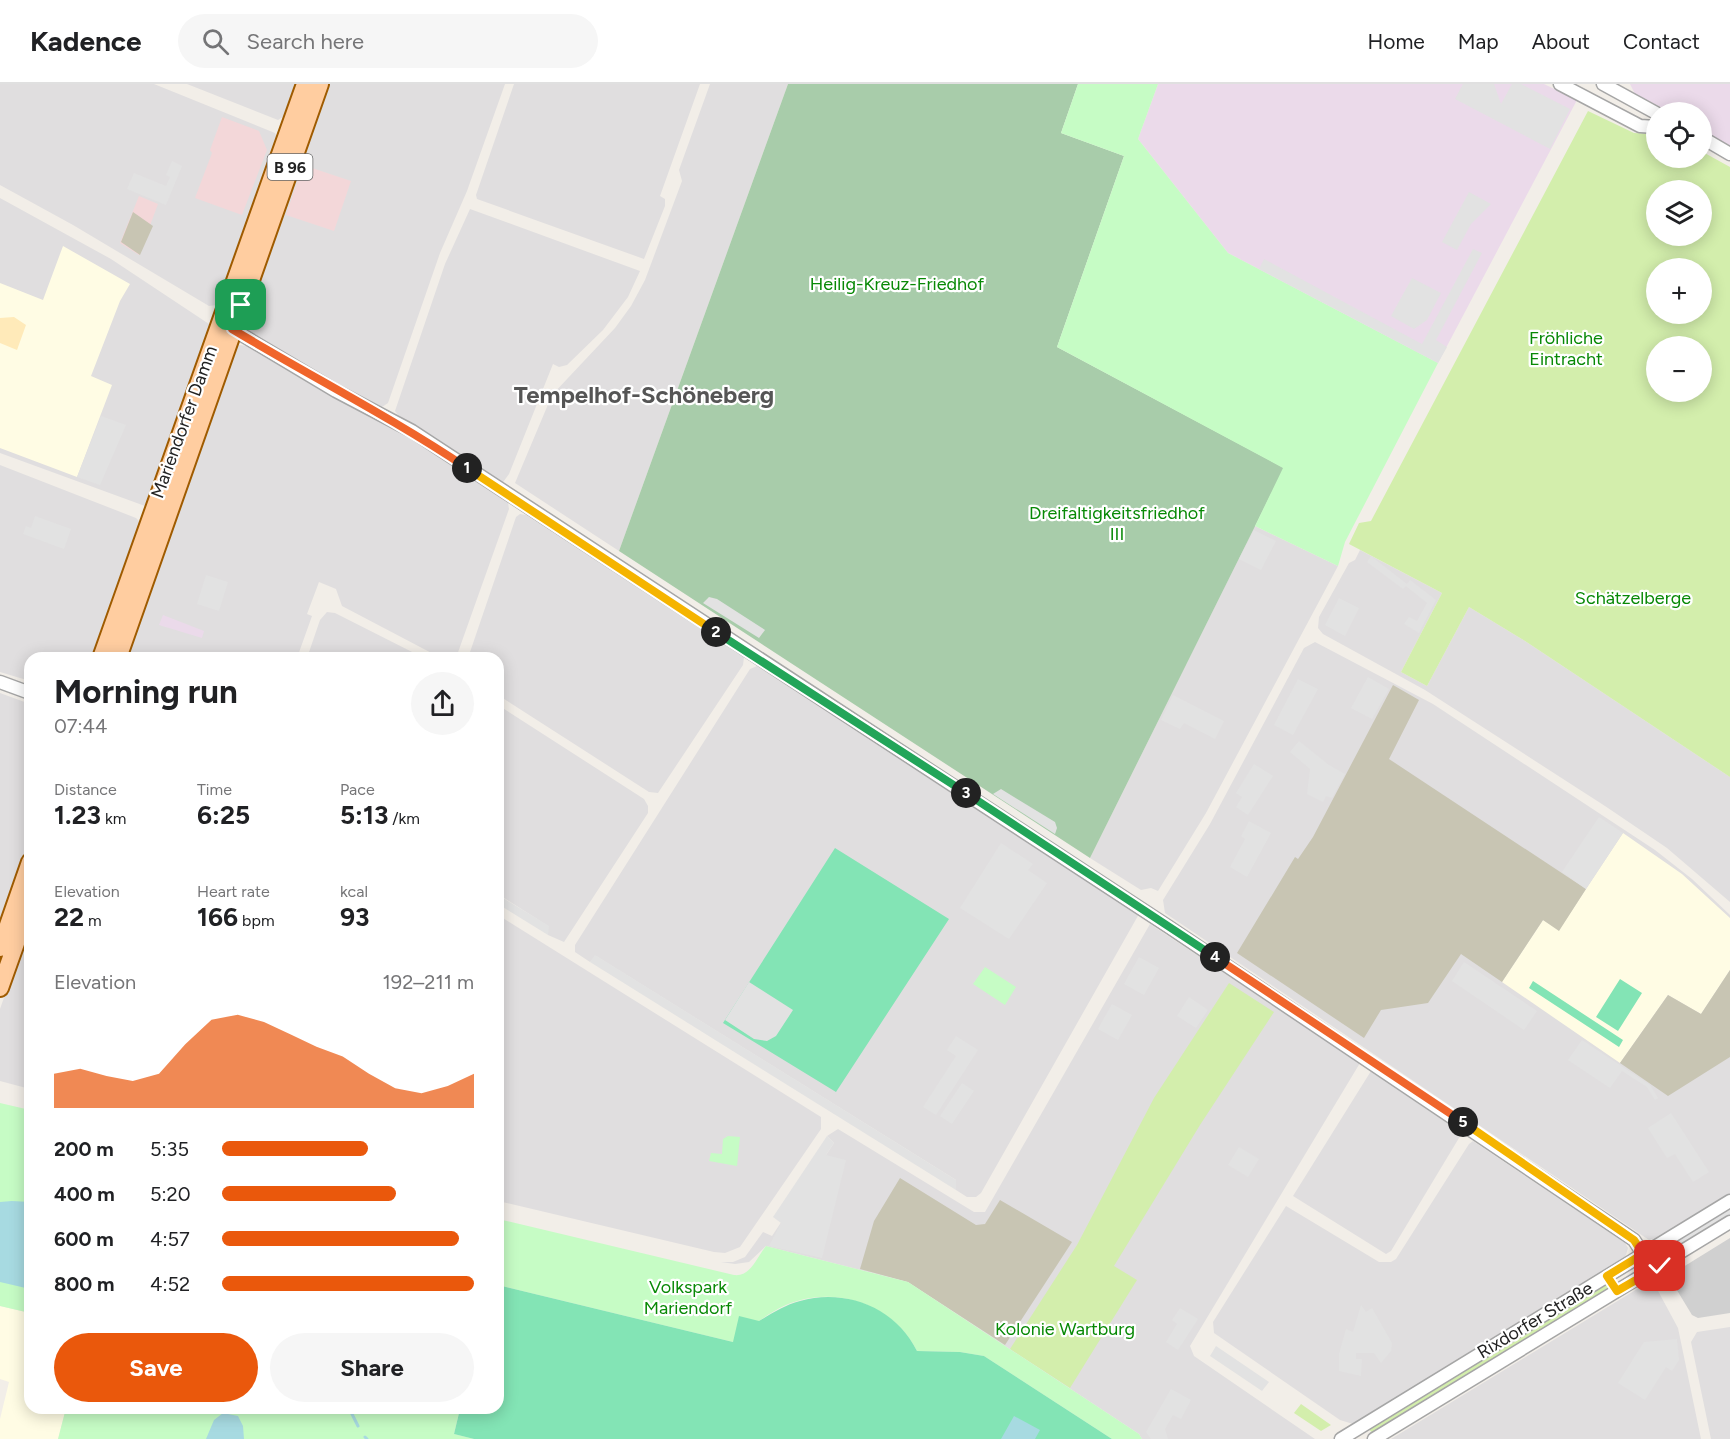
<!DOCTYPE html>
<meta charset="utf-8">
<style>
:root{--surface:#fff;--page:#f6f6f6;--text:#202124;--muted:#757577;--line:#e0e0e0;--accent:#ea580c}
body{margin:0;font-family:Figtree,sans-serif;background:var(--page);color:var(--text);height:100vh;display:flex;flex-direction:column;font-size:22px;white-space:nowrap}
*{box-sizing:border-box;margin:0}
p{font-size:20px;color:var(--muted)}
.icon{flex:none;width:33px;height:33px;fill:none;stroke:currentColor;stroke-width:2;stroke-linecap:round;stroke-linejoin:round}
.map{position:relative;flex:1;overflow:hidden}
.drawer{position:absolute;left:24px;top:568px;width:480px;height:762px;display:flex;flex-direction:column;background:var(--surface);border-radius:18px;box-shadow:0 3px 15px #0003}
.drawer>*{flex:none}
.tools{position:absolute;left:1646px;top:18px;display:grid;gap:12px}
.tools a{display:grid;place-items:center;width:66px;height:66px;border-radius:50%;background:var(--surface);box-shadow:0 3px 15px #0003;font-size:30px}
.pin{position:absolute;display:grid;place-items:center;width:51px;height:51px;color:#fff;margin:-26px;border-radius:12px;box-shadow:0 3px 9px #0006}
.km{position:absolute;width:30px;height:30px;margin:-15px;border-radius:50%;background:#222;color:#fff;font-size:16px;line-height:30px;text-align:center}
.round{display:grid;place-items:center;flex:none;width:63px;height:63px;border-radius:32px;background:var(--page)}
.overview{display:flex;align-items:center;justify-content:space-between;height:102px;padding:0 30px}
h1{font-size:33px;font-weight:700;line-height:45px}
.stats{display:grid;grid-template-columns:repeat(3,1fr);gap:9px;height:102px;padding:6px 30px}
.stats div{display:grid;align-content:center}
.stats b{font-size:26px;font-weight:700}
.stats small{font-size:16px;font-weight:400}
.stats p{font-size:16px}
.chart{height:168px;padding:12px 30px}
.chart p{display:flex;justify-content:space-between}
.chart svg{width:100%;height:108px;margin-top:6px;fill:var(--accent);opacity:.7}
.primary-button{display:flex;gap:12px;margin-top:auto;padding:12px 30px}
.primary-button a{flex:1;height:69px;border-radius:36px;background:var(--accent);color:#fff;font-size:24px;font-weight:700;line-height:69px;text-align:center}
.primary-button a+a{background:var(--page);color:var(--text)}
ul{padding:0 30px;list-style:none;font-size:20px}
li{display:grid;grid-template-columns:96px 72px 1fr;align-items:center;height:45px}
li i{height:15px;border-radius:8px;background:var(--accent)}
header{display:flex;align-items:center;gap:36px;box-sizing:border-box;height:84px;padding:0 30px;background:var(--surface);border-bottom:2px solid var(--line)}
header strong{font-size:28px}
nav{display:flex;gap:33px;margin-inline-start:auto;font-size:21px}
.search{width:420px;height:54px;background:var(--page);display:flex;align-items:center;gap:15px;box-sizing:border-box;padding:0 21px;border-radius:33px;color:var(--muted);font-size:22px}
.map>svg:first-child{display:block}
.residential{fill:#e0dedf}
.commercial{fill:#f3d7d9}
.industrial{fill:#ebdaea}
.education{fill:#fffce4}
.religious{fill:#d0d0d0}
.construction{fill:#c8c5b3}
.grass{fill:#d3eeac;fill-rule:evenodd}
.sand{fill:#ffeab9}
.cemetery{fill:#a8ccaa}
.park{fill:#c6fcc5}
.pitch{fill:#83e4b5}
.parking{fill:#e2e2e2}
.water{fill:#a7dae1}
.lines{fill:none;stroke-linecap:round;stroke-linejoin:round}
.stream{stroke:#a7dae1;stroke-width:3}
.minor-casing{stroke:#a6a6a6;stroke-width:15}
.major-casing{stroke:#9f5b00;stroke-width:20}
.minor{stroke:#fff;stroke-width:12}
.major{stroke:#ffcda0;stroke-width:16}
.split-1-casing{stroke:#fff;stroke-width:12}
.split-2-casing{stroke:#fff;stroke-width:12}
.split-3-casing{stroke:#fff;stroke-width:12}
.split-4-casing{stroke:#fff;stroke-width:12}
.split-5-casing{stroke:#fff;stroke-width:12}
.split-6-casing{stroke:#fff;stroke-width:12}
.split-1{stroke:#f0652b;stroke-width:8}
.split-2{stroke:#f5b400;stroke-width:8}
.split-3{stroke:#22a559;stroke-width:8}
.split-4{stroke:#22a559;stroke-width:8}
.split-5{stroke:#f0652b;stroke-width:8}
.split-6{stroke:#f5b400;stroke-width:8}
.labels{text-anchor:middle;stroke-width:4.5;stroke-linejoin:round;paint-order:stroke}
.shield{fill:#fff;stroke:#646464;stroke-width:1.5}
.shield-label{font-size:16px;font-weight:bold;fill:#222}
.park-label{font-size:18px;fill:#088906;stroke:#fff}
.street-label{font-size:18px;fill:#222;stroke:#fff}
.district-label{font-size:24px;font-weight:bold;fill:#555;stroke:#fff}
</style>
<header>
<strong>Kadence</strong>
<div class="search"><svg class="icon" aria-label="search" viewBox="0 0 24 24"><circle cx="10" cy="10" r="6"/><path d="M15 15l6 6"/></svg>Search here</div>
<nav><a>Home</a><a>Map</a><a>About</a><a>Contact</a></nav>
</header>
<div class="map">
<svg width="1730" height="1355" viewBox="0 0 1730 1355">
<rect width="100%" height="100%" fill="#f2eee8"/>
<!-- residential -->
<path class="residential" d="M 0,0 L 154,0 L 275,49 L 277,54 L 217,221 L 209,222 L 73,141 L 0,101 Z
M 187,0 L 297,0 L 286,31 L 278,36 Z
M 326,0 L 505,0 L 467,107 L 440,169 L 388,319 L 382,323 L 316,288 L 249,247 L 243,239 Z
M 514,0 L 700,0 L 660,112 L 665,115 L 665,122 L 644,175 L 477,115 L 476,111 Z
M 710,0 L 788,0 L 619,467 L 515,399 L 552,311 L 615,244 L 631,222 L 645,196 L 682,97 L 679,86 Z
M 0,114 L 111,175 L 209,240 L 209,246 L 145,422 L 0,369 Z
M 470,125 L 640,187 L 628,213 L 603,246 L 567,281 L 559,283 L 553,280 L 509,390 L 501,401 L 398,331 L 395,327 L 445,180 Z
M 239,261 L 248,262 L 316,303 L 383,336 L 508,419 L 509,425 L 456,574 L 441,574 L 342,522 L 336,505 L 319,498 L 307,530 L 312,532 L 297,574 L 123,574 L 236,262 Z
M 0,381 L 136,434 L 141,439 L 95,574 L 30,574 L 30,597 L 0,588 Z
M 520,430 L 526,431 L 744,573 L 743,581 L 658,709 L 649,708 L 498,611 L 498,574 L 468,574 L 516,433 Z
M 1255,442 L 1338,482 L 1206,729 L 1158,807 L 1151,804 L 1141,806 L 1090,774 Z
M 1360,466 L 1442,509 L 1401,588 L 1427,602 L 1469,523 L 1525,557 L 1730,693 L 1730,818 L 1667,764 L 1605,722 L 1425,606 L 1323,550 L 1318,544 L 1319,533 L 1349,479 L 1355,476 Z
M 327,528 L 335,529 L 424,574 L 307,574 L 320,536 Z
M 1315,558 L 1433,620 L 1655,766 L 1692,795 L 1730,831 L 1730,1113 L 1661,1156 L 1659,1153 L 1649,1156 L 1165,829 L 1163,816 L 1210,740 L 1304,564 Z
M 757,582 L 1139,830 L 981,1109 L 976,1113 L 967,1113 L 956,1106 L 956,1096 L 596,872 L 590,878 L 575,868 L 575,861 L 750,585 Z
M 0,609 L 30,620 L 30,758 L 0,844 Z
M 498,621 L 644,715 L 648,722 L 648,729 L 564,858 L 548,851 L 548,842 L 498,810 Z
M 498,831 L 821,1033 L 821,1045 L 740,1163 L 725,1169 L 714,1168 L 498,1117 Z
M 30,840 L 30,1005 L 0,997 L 0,925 Z
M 1150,840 L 1360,979 L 1190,1262 L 1194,1272 L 1315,1355 L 1142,1355 L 1139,1350 L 908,1198 L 766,1162 L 749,1178 L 735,1180 L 721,1178 L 733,1178 L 745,1173 L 763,1148 L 772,1152 L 834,1059 L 827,1052 L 838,1045 L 974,1128 L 985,1128 Z
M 1371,987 L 1462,1049 L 1391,1167 L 1386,1170 L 1293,1112 Z
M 1473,1057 L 1625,1159 L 1628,1164 L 1625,1174 L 1353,1340 L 1340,1336 L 1214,1249 L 1213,1238 L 1286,1122 L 1379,1178 L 1391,1178 L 1396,1175 L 1469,1060 Z
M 1647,1199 L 1657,1205 L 1678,1244 L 1701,1355 L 1391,1355 Z
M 1730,1243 L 1730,1355 L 1711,1355 L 1691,1258 L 1697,1248 Z"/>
<!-- commercial -->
<path class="commercial" d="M 222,33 L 259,47 L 267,66 L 242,131 L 195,114 L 212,69 L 210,66 Z
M 303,81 L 351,97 L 334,147 L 286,131 Z
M 139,112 L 158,120 L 139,171 L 120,159 Z"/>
<!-- industrial -->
<path class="industrial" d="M 1158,0 L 1544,0 L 1577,16 L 1438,279 L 1228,169 L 1138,55 Z
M 1630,0 L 1730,0 L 1730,62 L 1701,46 L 1701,28 L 1670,28 L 1635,10 Z
M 163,531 L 204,547 L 202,554 L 159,541 Z"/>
<!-- education -->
<path class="education" d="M 63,162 L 130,200 L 120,217 L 91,292 L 112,301 L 77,393 L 0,364 L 0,199 L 43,216 Z
M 1623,749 L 1682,790 L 1730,834 L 1730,886 L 1701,930 L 1668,911 L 1620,979 L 1502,898 L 1543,836 L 1559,846 Z
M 0,1222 L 30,1229 L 30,1324 L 66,1325 L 58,1355 L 0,1355 L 0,1335 L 9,1298 L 0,1295 Z"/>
<!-- religious -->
<path class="religious" d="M 1730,1154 L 1730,1229 L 1698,1234 L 1692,1231 L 1672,1198 L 1675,1188 Z"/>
<!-- construction -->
<path class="construction" d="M 133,128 L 153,142 L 140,171 L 121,158 Z
M 1393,601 L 1419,616 L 1389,675 L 1586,805 L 1559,847 L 1543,836 L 1502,898 L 1461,870 L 1428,919 L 1381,926 L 1364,954 L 1237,869 L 1295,773 L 1298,775 L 1313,753 Z
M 1730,886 L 1730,973 L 1668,1012 L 1620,979 L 1668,911 L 1701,930 Z
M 900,1094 L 976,1141 L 985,1140 L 1000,1116 L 1072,1158 L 1005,1261 L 908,1198 L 860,1185 L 874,1137 Z"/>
<!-- grass -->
<path class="grass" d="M 1588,27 L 1634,49 L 1656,50 L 1656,74 L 1701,74 L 1701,67 L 1730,83 L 1730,693 L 1525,557 L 1469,523 L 1427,602 L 1401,588 L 1442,509 L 1349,460 L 1359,439 L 1371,437 ZM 1656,106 L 1701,106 L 1701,152 L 1656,152 ZM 1656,184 L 1701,184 L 1701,230 L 1656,230 ZM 1656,262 L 1701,262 L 1701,308 L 1656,308 Z
M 1229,899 L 1274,928 L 1200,1041 L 1114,1182 L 1137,1196 L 1070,1304 L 1010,1265 L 1077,1161 L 1154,1014 Z
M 1607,1198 L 1610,1204 L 1375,1351 L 1366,1343 Z
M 1301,1320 L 1331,1341 L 1321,1347 L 1294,1329 Z"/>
<!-- sand -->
<path class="sand" d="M 14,233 L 26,241 L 17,266 L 0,259 L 0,234 Z"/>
<!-- cemetery -->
<path class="cemetery" d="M 788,0 L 1078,0 L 1061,49 L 1124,72 L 1057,263 L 1284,384 L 1090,774 L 619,467 Z"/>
<!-- park -->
<path class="park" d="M 1078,0 L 1158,0 L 1138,55 L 1228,169 L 1438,279 L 1345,458 L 1338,482 L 1255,442 L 1283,384 L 1057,263 L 1124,72 L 1061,49 Z
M 985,883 L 1016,903 L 1005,921 L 973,900 Z
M 0,1019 L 30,1026 L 30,1229 L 0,1222 Z
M 728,1052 L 740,1053 L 737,1082 L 709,1077 L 711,1069 L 722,1070 L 723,1055 Z
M 498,1135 L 734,1191 C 751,1193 756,1174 766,1162 L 908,1198 L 1139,1350 L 1142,1355 L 1112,1355 L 984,1272 L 960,1268 L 917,1267 C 894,1220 834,1200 786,1221 C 766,1230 750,1244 733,1258 L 498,1201 Z
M 66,1324 L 460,1325 L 454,1350 L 474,1355 L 58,1355 Z"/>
<!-- pitch -->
<path class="pitch" d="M 835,764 L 949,835 L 836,1008 L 723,939 Z
M 1620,895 L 1642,909 L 1618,947 L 1596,933 Z
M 1533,897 L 1623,956 L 1619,963 L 1529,904 Z
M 498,1201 L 733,1258 L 739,1232 L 759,1237 C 772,1229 785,1221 800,1217 C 846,1204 896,1224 917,1267 L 960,1268 L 984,1272 L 1112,1355 L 474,1355 L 454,1350 L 460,1325 L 498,1324 Z"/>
<!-- parking -->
<path class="parking" d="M 1463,0 L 1494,0 L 1501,20 L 1512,0 L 1521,0 L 1570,25 L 1550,65 L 1455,15 Z
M 172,77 L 182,82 L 166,121 L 127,105 L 134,89 L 166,102 L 170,93 L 166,91 Z
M 1469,108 L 1491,120 L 1471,140 L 1457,166 L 1442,158 Z
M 1473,165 L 1482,169 L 1436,256 L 1447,263 L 1438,279 L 1259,185 L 1264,175 L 1422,260 Z
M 1412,194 L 1441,209 L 1427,236 L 1414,245 L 1391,232 Z
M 101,332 L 126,341 L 100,401 L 77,393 Z
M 35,432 L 71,445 L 64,465 L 23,450 L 26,442 L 31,444 Z
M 1254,446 L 1276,457 L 1261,486 L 1239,475 Z
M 1371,472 L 1407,500 L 1410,496 L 1436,516 L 1419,549 L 1404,540 L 1409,533 L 1417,537 L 1427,519 L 1406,502 L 1403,505 L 1367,478 Z
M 206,491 L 228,498 L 219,527 L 197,520 Z
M 709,513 L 717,515 L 765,546 L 759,554 L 703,519 Z
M 1339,514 L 1359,524 L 1345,552 L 1325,541 Z
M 1368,593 L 1389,605 L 1372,635 L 1351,624 Z
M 1298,595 L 1318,605 L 1293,651 L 1274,641 Z
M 1173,611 L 1224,637 L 1215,655 L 1184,639 L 1180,645 L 1161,636 Z
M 1299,657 L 1329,681 L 1345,690 L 1332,714 L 1326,712 L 1323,718 L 1307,710 L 1310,685 L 1290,668 Z
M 1254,680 L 1273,692 L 1248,731 L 1236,723 L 1242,713 L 1236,709 Z
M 1001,705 L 1055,738 L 1057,744 L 1055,750 L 993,710 Z
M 1599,733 L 1623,749 L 1586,805 L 1562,788 Z
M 1249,737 L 1271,749 L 1247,793 L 1230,783 L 1245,755 L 1241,752 Z
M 1001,759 L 1033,780 L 1028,786 L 1047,799 L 1009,855 L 960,824 Z
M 498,811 L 549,842 L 548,851 L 498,820 Z
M 595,871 L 956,1096 L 956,1106 L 590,878 Z
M 1139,873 L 1159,884 L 1144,911 L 1124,900 Z
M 1464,878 L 1537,927 L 1524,946 L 1452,897 Z
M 749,898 L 793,926 L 776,952 L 767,957 L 754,955 L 725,936 Z
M 1189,913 L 1208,926 L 1196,944 L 1177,932 Z
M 1112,920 L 1132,931 L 1118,956 L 1098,945 Z
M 956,952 L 978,966 L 936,1031 L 923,1023 L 956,972 L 947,966 Z
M 1582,956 L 1650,1001 L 1658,1014 L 1655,1016 L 1647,1003 L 1622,987 L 1610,1004 L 1568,976 Z
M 962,999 L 974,1007 L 952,1040 L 940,1032 Z
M 1671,1029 L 1709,1088 L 1693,1098 L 1675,1070 L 1667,1074 L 1648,1044 Z
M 827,1052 L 834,1059 L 826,1071 L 846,1076 L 822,1174 L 769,1162 L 781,1139 L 773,1133 Z
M 1239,1063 L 1259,1075 L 1248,1093 L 1228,1081 Z
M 1730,1123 L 1730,1132 L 1670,1170 L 1666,1163 Z
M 1361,1221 L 1366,1228 L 1372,1224 L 1392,1259 L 1391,1267 L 1381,1279 L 1374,1269 L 1356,1269 L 1356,1275 L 1362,1275 L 1361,1292 L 1339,1287 L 1339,1270 L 1346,1245 L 1353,1248 Z
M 1180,1224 L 1198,1235 L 1178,1266 L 1166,1258 L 1177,1240 L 1172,1236 Z
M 1677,1255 L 1679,1276 L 1672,1287 L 1666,1283 L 1645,1316 L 1618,1299 L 1644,1258 Z
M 1216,1262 L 1269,1298 L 1262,1307 L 1210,1272 Z
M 1171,1305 L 1191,1316 L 1181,1335 L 1173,1331 L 1165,1345 L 1168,1355 L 1151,1355 L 1146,1348 Z"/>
<!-- water -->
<path class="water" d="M 12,1117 L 30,1118 L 30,1205 L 0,1198 L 0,1118 Z
M 223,1329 L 238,1332 L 243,1342 L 244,1355 L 206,1355 L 214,1336 Z
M 1014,1332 L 1040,1346 L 1035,1355 L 1001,1355 Z"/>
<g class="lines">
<!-- stream -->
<path class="stream" d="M 349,1324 L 358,1342
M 365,1353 L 367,1355"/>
<defs>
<path id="minor" d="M 1560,0 L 1640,42 L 1656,43
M 1603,0 L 1656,29
M 1701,53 L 1730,70
M 232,245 L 336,307 L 412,347 L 1169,843 L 1634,1156 L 1643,1170
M 0,598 L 30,609
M 1341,1355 L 1730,1117
M 1374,1355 L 1730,1138"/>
<path id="major" d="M 101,574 L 305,0
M 118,574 L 320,0
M 0,864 L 30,778
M 0,904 L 30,820"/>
</defs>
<!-- minor casing -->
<use href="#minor" class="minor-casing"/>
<!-- major casing -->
<use href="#major" class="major-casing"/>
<!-- minor -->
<use href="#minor" class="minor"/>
<!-- major -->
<use href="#major" class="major"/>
</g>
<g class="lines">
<defs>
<path id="split-1" d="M 241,221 L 232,245 C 310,292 391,333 467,384"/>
<path id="split-2" d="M 467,384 L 716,548"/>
<path id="split-3" d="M 716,548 L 966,709"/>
<path id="split-4" d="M 966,709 L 1215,873"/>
<path id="split-5" d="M 1215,873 L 1463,1038"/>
<path id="split-6" d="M 1463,1038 L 1634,1156 L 1643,1170 L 1607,1192 L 1617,1207 L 1660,1182"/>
</defs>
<!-- split-1 casing -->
<use href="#split-1" class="split-1-casing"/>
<!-- split-2 casing -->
<use href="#split-2" class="split-2-casing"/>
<!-- split-3 casing -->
<use href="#split-3" class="split-3-casing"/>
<!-- split-4 casing -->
<use href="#split-4" class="split-4-casing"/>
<!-- split-5 casing -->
<use href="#split-5" class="split-5-casing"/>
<!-- split-6 casing -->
<use href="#split-6" class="split-6-casing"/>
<!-- split-1 -->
<use href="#split-1" class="split-1"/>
<!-- split-2 -->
<use href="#split-2" class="split-2"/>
<!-- split-3 -->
<use href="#split-3" class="split-3"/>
<!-- split-4 -->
<use href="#split-4" class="split-4"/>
<!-- split-5 -->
<use href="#split-5" class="split-5"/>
<!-- split-6 -->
<use href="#split-6" class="split-6"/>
</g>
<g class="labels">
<!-- shield labels -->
<rect class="shield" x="267.5" y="70" width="45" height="26" rx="4.5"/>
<g class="shield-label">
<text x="290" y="89">B 96</text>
</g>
<!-- park labels -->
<g class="park-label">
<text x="897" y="206">Heilig-Kreuz-Friedhof</text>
<text x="1566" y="260">Fröhliche<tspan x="1566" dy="21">Eintracht</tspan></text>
<text x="1117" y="435">Dreifaltigkeitsfriedhof<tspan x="1117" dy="21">III</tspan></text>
<text x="1633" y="520">Schätzelberge</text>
<text x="688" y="1209">Volkspark<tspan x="688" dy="21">Mariendorf</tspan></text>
<text x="1065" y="1251">Kolonie Wartburg</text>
</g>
<!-- street labels -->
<g class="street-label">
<text transform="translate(184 338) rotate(-70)" y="6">Mariendorfer Damm</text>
<text transform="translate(1535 1236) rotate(-31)" y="6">Rixdorfer Straße</text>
</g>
<!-- district labels -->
<g class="district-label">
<text x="644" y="319">Tempelhof-Schöneberg</text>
</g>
</g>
</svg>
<div class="tools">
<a><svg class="icon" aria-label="locate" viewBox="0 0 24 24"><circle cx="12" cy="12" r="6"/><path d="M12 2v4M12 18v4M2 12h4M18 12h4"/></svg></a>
<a><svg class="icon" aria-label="layers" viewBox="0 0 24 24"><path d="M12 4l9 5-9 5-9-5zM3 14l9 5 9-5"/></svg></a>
<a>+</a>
<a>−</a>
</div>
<div class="pin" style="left:241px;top:221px;background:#1e9e55"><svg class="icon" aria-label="arrive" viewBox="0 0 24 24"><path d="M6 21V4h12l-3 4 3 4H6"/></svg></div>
<div class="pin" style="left:1660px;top:1182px;background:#d93025"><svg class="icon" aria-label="check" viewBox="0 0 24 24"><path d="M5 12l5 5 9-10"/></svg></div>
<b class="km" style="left:467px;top:384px">1</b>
<b class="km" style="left:716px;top:548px">2</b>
<b class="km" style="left:966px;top:709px">3</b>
<b class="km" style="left:1215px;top:873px">4</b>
<b class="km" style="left:1463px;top:1038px">5</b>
<section class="drawer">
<div class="overview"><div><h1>Morning run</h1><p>07:44</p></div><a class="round"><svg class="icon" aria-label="share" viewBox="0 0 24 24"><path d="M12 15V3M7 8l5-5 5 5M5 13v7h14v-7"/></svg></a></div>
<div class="stats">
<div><p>Distance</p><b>1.23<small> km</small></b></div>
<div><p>Time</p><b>6:25</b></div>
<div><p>Pace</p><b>5:13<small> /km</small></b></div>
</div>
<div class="stats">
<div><p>Elevation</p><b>22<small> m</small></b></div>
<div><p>Heart rate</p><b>166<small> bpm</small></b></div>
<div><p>kcal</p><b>93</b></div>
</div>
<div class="chart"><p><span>Elevation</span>192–211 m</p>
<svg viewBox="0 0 160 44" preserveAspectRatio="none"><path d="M0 44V30L10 28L20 31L30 33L40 30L50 18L60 8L70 6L80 9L90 14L100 19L110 23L120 30L130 36L140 38L150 35L160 30V44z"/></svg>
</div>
<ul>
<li><b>200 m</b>5:35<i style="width:58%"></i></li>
<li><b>400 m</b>5:20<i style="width:69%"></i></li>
<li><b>600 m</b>4:57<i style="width:94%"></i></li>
<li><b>800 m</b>4:52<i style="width:100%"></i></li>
</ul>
<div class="primary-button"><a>Save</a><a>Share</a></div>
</section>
</div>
